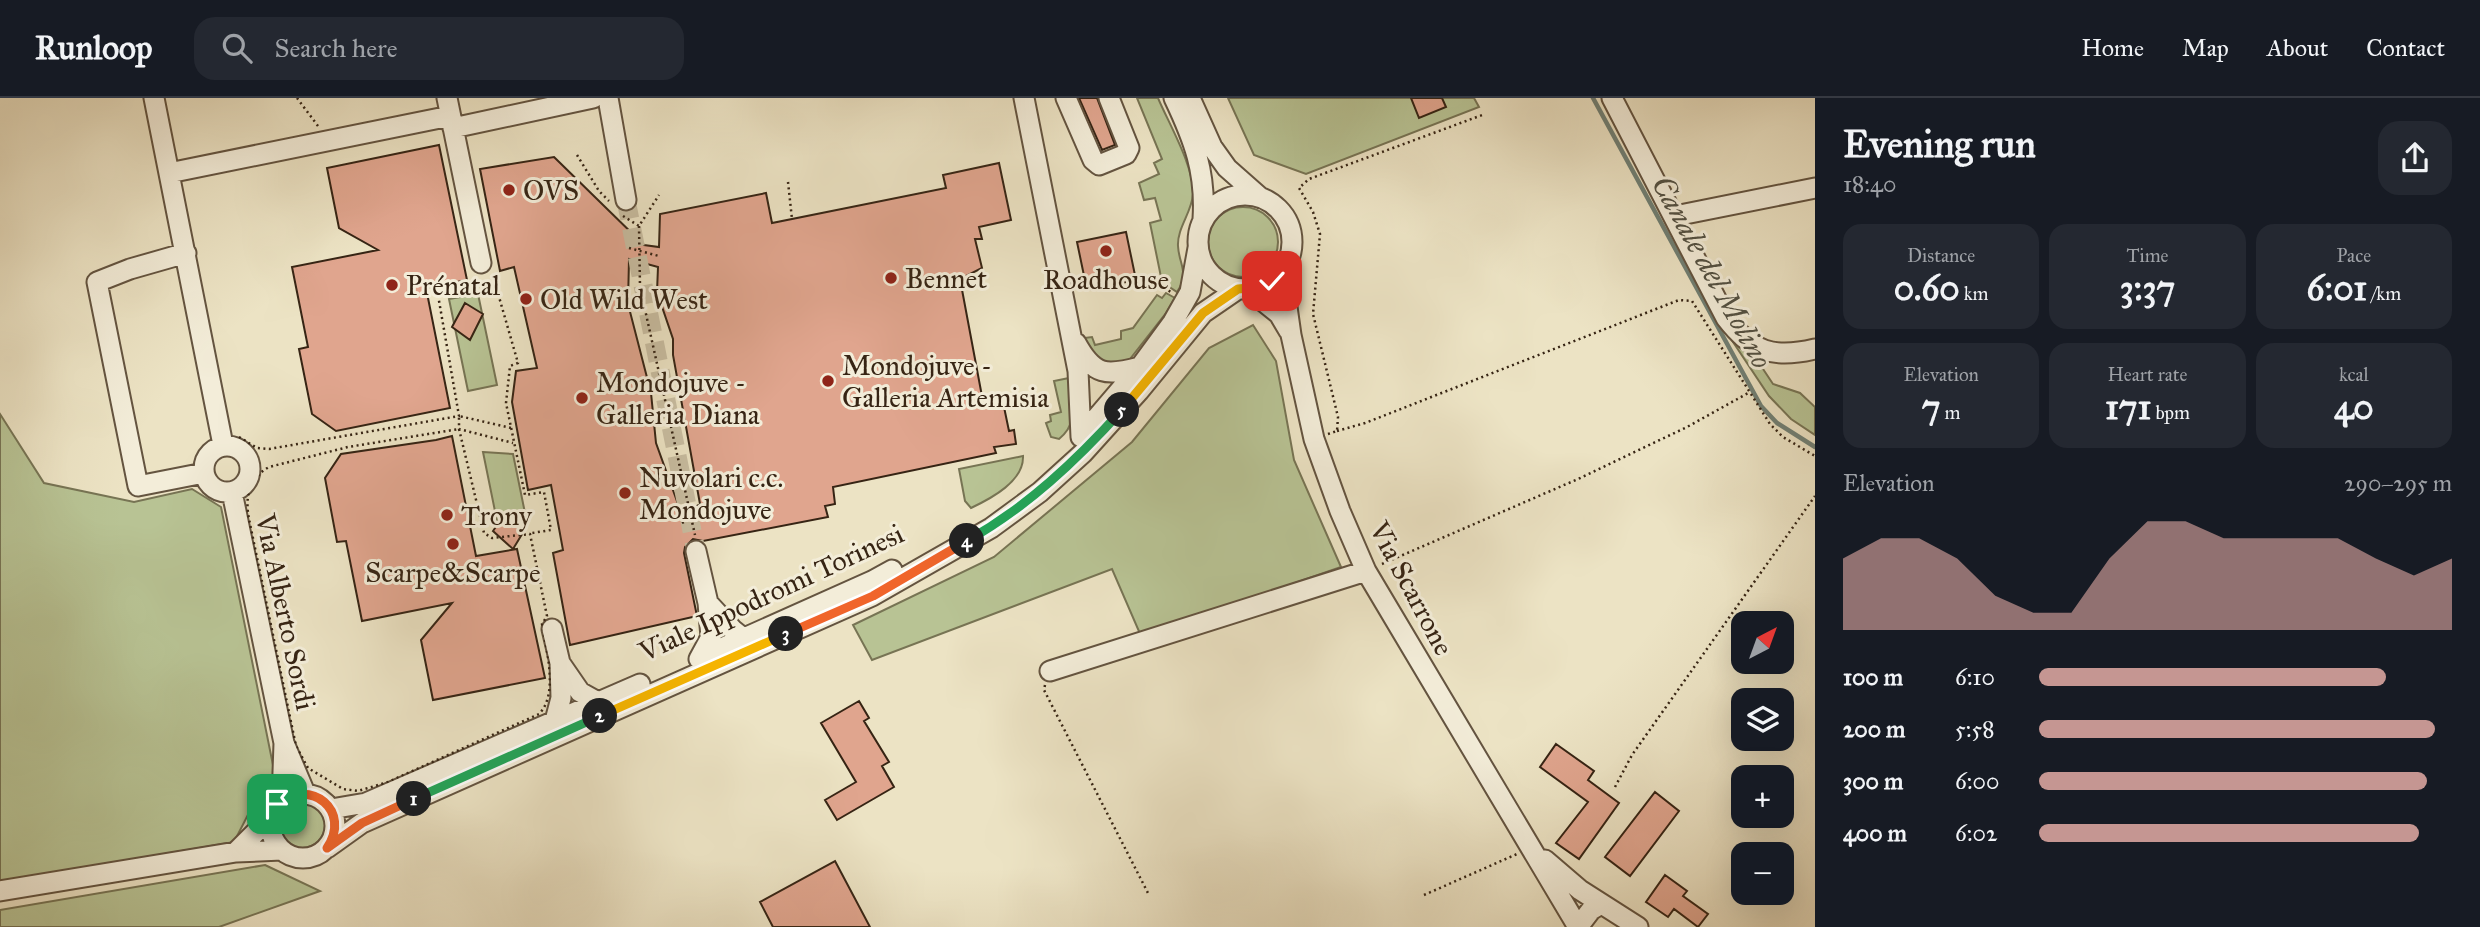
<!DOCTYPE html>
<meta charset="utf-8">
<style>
:root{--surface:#171b24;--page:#242831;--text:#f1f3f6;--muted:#9ea1a6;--line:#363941;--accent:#c59692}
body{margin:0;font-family:"IM FELL Great Primer",serif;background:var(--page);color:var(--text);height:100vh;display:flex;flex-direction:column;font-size:26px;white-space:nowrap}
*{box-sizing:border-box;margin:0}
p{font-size:23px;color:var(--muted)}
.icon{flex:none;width:38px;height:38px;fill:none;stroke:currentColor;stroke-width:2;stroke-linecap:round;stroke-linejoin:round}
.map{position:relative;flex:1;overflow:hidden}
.drawer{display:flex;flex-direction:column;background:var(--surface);width:665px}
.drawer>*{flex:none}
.needle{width:46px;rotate:41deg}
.tools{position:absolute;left:1731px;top:513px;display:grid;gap:14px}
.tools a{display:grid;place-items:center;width:63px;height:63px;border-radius:14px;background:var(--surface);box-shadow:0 7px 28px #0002;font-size:35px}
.pin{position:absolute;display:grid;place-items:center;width:60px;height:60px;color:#fff;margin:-30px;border-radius:14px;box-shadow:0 4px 10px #0006}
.km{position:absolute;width:35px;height:35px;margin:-18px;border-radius:50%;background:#222;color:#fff;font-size:19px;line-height:35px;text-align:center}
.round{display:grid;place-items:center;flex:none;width:74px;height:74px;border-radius:21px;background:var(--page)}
.headline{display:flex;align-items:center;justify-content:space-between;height:119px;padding:0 28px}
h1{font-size:38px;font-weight:700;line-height:52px}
.stats{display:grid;grid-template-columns:repeat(3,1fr);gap:10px;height:119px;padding:7px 28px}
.stats div{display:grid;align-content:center;border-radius:18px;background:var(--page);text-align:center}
.stats b{font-size:35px;font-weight:700}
.stats small{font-size:19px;font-weight:400}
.stats p{font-size:19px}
.chart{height:196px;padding:14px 28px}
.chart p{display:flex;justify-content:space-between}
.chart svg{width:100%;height:126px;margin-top:7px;fill:var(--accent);opacity:.7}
ul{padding:0 28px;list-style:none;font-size:23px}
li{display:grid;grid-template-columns:112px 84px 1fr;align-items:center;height:52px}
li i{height:18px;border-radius:9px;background:var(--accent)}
header{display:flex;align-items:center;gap:42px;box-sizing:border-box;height:98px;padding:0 35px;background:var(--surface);border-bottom:2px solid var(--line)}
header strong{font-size:33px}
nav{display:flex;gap:38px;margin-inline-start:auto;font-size:24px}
.search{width:490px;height:63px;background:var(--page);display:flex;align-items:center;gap:18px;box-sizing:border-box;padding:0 24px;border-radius:21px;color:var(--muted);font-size:26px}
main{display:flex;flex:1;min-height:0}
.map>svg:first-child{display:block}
.green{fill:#b8c394;stroke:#777454;stroke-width:2}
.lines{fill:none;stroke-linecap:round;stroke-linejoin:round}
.stream{stroke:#718075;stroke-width:4.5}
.building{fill:#e0a58e;stroke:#362414;stroke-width:2;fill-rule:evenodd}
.minor-tunnel{stroke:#c8bda1;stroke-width:19;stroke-dasharray:19 10;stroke-linecap:butt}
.minor-casing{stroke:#645440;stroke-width:23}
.path{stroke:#362414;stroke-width:2.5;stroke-dasharray:2 3.5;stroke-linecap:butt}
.minor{stroke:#f3edd9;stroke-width:19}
.split-1-casing{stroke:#fff;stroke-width:14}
.split-2-casing{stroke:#fff;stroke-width:14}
.split-3-casing{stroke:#fff;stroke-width:14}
.split-4-casing{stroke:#fff;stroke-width:14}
.split-5-casing{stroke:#fff;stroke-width:14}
.split-6-casing{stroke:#fff;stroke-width:14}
.split-1{stroke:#f0652b;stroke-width:9}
.split-2{stroke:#22a559;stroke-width:9}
.split-3{stroke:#f5b400;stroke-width:9}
.split-4{stroke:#f0652b;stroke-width:9}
.split-5{stroke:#22a559;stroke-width:9}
.split-6{stroke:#f5b400;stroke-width:9}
.poi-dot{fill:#8f2418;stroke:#f3edd9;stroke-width:2.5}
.labels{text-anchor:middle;stroke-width:6;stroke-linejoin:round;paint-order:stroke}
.poi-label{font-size:28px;fill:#362414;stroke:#f3edd9;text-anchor:start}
.street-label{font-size:28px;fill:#362414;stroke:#f3edd9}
.water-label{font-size:30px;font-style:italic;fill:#545244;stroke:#f3edd9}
</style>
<header>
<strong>Runloop</strong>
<div class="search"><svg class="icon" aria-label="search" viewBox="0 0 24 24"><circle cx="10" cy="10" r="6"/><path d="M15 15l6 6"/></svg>Search here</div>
<nav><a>Home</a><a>Map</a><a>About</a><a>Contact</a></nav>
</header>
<main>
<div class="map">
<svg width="1815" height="829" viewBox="0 0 1815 829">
<rect width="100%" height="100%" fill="#ece3c4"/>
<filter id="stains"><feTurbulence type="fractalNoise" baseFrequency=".00286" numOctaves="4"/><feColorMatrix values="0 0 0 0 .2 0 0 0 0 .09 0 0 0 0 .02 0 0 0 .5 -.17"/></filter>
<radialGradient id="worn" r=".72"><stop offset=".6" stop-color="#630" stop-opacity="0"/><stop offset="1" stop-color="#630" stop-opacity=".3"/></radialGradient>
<!-- green -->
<path class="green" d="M 1137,0 L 1158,0 C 1169,26 1194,68 1193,96 C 1192,114 1177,130 1178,148 C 1179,167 1190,175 1177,194 L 1162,184 L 1150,125 L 1161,122 L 1155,100 L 1144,102 L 1139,85 L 1159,76 L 1154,65 L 1162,61 Z
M 1228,0 L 1474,0 L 1479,9 L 1306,76 L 1254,57 Z
M1208 144a35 35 0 1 1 70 0a35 35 0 1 1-70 0Z
M 1166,195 L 1175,200 L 1166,215 L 1130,261 C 1104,274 1096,260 1084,240 L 1092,239 L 1095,247 L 1121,241 L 1121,233 L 1133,230 L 1157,197 L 1162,200 Z
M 478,196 L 497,287 L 468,293 L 449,201 Z
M 1253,227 L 1276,263 L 1294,362 L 1341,469 L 1141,538 L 1112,471 L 872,562 L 853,527 L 994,459 L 1132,344 L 1209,250 Z
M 1727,235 L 1753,256 L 1773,286 L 1800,295 L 1815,309 L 1815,337 L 1791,321 L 1769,298 Z
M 1069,280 C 1071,305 1080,324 1059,341 L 1051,339 L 1046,325 L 1051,323 L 1050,317 L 1061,314 L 1054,283 Z
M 0,316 L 44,385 L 134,404 L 192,391 L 221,409 L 275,677 L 254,705 L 234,744 L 0,784 Z
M 483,354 L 513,356 L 525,415 L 497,423 Z
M 1023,358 C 1024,383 992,400 971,410 L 965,403 L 959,371 Z
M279 727a23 23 0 1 1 46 0a23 23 0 1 1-46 0Z
M 265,767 L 320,793 L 219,829 L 0,829 L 0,812 Z"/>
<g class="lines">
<!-- stream -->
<path class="stream" d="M 1593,0 L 1761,308 L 1777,325 L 1815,349"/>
</g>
<!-- building -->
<path class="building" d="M 1079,0 L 1097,0 L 1115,47 L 1102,52 Z
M 1411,0 L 1442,0 L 1446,9 L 1419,20 Z
M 439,47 L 467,182 L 426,190 L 450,310 L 336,333 L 312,316 L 299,251 L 308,249 L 292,169 L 378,152 L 339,130 L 327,70 Z
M 554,59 L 644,147 L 659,149 L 660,116 L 766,95 L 772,125 L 946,90 L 943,77 L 999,65 L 1011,122 L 979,129 L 982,141 L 975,141 L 982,170 L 960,181 L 984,309 L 1004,309 L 1009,333 L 1014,332 L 1016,346 L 994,349 L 996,355 L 833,389 L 835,406 L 825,408 L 828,419 L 703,443 L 693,441 L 685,449 L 684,455 L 697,518 L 570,547 L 553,455 L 563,452 L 551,387 L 528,392 L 512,304 L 516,273 L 537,270 L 514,169 L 500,173 L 480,71 ZM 629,161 L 658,169 L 657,194 L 673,241 L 673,257 L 700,406 L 682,417 L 656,345 L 651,295 L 628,206 Z
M 1126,134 L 1136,182 L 1087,192 L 1077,144 Z
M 465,205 L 483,216 L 470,242 L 452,229 Z
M 452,338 L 476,458 L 517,451 L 545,580 L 433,602 L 421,542 L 452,505 L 362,523 L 346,443 L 337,444 L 325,380 L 341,356 L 436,342 Z
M 505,416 L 524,433 L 513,451 L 493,433 Z
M 859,603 L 869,620 L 864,623 L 889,664 L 882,668 L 894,689 L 837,722 L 825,702 L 856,684 L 821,625 Z
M 1556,646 L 1594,673 L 1588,682 L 1619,705 L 1579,761 L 1556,745 L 1588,704 L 1540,669 Z
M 1655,694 L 1679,713 L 1630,778 L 1605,759 Z
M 835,763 L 870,829 L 773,829 L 760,804 Z
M 1665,777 L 1687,793 L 1683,798 L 1708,816 L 1698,829 L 1674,811 L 1668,819 L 1646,804 Z"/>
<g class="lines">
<!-- minor-tunnel -->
<path class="minor-tunnel" d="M 626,102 L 696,453"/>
<defs>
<path id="minor" d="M 154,0 L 223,347
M 447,0 L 481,165
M 608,0 L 626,102
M 1024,0 L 1078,273 L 1081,339
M 1066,0 L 1093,62 L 1099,67 L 1126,56 L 1129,50 L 1109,0
M 1174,0 C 1194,42 1206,74 1203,121
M 1190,0 L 1212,49 L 1227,70 L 1261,100
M 1612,0 L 1726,220 C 1752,254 1773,261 1815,251
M 453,30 L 593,0
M 169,75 L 450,18
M1198 144a47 47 0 1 1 94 0a47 47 0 1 1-94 0Z
M 1675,118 L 1815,90
M 186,155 L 130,171 L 97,184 L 138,388 L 204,375
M 1288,162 L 1286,202 L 1291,237 L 1314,341 L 1340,413 L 1366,473 L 1578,829 L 1591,812 L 1601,806
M 1248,191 L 1279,216 L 1289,233
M 1076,245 C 1094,278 1106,278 1140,269
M 1081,338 L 1140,269 L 1173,224 L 1190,194 L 1198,150
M204 371a23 23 0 1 1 46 0a23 23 0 1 1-46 0Z
M 232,394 L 284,645
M 696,453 L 708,505
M 552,531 L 560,565
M 713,554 L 872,483 L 892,472
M 699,561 L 711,539 L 708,505 L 733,532 L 743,540
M 1050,573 L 1366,473
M 555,623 L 561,600 L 560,565 L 580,594 L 598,604
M271 728a32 32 0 1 1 64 0a32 32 0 1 1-64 0Z
M 282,703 L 284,645 L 305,695
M 331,711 L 366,705 L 640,586
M 271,719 L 236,754 L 282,752
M 327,750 L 362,725 L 872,498 L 991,430 L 1040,394 L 1083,355 L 1139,293 L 1203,215 L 1238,191
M 1545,762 L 1580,792 L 1638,829
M 0,793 L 236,754"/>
</defs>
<!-- minor casing -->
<use href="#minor" class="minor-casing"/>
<!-- path -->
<path class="path" d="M 297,0 L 318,28
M 577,57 L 599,93 L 609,103
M 788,84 L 792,121
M 623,118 L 639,128 L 659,97
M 639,128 L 640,189 L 695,437
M 629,150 L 659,158
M 1154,185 L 1173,195
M 474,189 L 495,185 L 518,265 L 510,268 L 506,305 L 525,397 L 544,394 L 551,432 L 532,435
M 511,330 L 459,318 L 459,331 L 513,345
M 459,331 L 484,435 L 492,440 L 530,436 L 547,518 L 542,526 C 546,551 559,596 539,616 L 388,684 L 358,693 L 343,691 L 308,670 L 296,648 L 249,421 C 245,400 248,381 269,369 L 348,349 Z
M 1337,333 L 1365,325 L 1679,202 L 1692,203 L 1770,326 L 1783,339 L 1815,358
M 1328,336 L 1337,333 L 1338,319 L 1313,216 L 1320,136 L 1313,114 L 1299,90 L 1309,81 L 1485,16
M 239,339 L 257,350 L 269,351 L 459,318 L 438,197 L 474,189 L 472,180
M 682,425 L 701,415
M 1382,466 L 1578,381 L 1687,329 L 1750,294
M 1045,587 L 1044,592 L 1149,797
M 1615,689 L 1632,657 L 1815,398
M 1424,797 L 1517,756"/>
<!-- minor -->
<use href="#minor" class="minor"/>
</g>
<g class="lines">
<defs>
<path id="split-1" d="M 277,706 C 311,679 352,713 327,750 L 362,725 L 414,701"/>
<path id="split-2" d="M 414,701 L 600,618"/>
<path id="split-3" d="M 600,618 L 786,536"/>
<path id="split-4" d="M 786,536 L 873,498 L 967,443"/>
<path id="split-5" d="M 967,443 C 1027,409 1076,363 1122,312"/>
<path id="split-6" d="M 1122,312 L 1203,215 L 1238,191 L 1261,189 L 1272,183"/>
</defs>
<!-- split-1 casing -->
<use href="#split-1" class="split-1-casing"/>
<!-- split-2 casing -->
<use href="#split-2" class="split-2-casing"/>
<!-- split-3 casing -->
<use href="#split-3" class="split-3-casing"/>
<!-- split-4 casing -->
<use href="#split-4" class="split-4-casing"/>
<!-- split-5 casing -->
<use href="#split-5" class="split-5-casing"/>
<!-- split-6 casing -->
<use href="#split-6" class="split-6-casing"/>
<!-- split-1 -->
<use href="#split-1" class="split-1"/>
<!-- split-2 -->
<use href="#split-2" class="split-2"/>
<!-- split-3 -->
<use href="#split-3" class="split-3"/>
<!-- split-4 -->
<use href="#split-4" class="split-4"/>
<!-- split-5 -->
<use href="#split-5" class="split-5"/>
<!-- split-6 -->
<use href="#split-6" class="split-6"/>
</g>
<!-- markers -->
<g class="poi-dot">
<circle cx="509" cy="92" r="7"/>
<circle cx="1106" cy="153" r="7"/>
<circle cx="891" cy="180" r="7"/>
<circle cx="392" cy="187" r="7"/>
<circle cx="526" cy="201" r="7"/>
<circle cx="828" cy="283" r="7"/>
<circle cx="582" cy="300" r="7"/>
<circle cx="625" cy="395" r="7"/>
<circle cx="447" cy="417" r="7"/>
<circle cx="453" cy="446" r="7"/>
</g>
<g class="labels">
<!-- poi labels -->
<g class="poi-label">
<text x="523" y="102">OVS</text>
<text x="905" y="190">Bennet</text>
<text x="1106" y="191" text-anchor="middle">Roadhouse</text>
<text x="406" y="197">Prénatal</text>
<text x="540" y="211">Old Wild West</text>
<text x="842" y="277">Mondojuve -<tspan x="842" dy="32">Galleria Artemisia</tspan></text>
<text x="596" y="294">Mondojuve -<tspan x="596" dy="32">Galleria Diana</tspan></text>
<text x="639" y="389">Nuvolari c.c.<tspan x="639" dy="32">Mondojuve</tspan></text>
<text x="461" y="427">Trony</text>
<text x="453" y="484" text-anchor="middle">Scarpe&amp;Scarpe</text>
</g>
<!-- street labels -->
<g class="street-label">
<text transform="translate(1412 490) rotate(62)" y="10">Via Scarrone</text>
<text transform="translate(771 494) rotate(-25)" y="10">Viale Ippodromi Torinesi</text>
<text transform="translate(286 514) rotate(78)" y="10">Via Alberto Sordi</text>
</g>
<!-- water labels -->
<g class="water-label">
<text transform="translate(1712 174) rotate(61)" y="10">Canale del Molino</text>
</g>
</g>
<rect width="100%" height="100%" filter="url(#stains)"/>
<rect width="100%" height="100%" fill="url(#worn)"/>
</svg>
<div class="tools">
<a><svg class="needle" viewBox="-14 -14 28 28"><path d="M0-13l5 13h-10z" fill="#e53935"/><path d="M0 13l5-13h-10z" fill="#9ea1a6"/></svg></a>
<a><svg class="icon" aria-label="layers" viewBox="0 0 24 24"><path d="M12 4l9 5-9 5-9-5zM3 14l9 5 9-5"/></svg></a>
<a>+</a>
<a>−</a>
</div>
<div class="pin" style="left:277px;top:706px;background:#1e9e55"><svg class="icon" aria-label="arrive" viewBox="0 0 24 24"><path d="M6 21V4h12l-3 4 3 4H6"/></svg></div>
<div class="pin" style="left:1272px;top:183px;background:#d93025"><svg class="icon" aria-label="check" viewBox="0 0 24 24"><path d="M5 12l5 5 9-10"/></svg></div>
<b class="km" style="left:414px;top:701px">1</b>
<b class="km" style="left:600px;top:618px">2</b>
<b class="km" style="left:786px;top:536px">3</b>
<b class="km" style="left:967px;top:443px">4</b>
<b class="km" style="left:1122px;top:312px">5</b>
</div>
<section class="drawer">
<div class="headline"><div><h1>Evening run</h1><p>18:40</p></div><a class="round"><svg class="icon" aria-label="share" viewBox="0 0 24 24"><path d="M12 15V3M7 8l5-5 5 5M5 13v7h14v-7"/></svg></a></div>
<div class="stats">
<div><p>Distance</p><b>0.60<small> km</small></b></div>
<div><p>Time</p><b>3:37</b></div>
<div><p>Pace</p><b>6:01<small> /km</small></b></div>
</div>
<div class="stats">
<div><p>Elevation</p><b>7<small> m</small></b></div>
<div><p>Heart rate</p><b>171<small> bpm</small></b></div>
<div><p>kcal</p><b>40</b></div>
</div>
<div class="chart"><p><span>Elevation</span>290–295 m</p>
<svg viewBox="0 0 160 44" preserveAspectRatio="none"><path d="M0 44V19L10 12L20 12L30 19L40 32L50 38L60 38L70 19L80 6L90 6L100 12L110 12L120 12L130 12L140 19L150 25L160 19V44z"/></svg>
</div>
<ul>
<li><b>100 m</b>6:10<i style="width:84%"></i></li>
<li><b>200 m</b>5:58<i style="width:96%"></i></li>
<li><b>300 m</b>6:00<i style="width:94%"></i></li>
<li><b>400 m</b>6:02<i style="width:92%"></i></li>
</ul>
</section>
</main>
